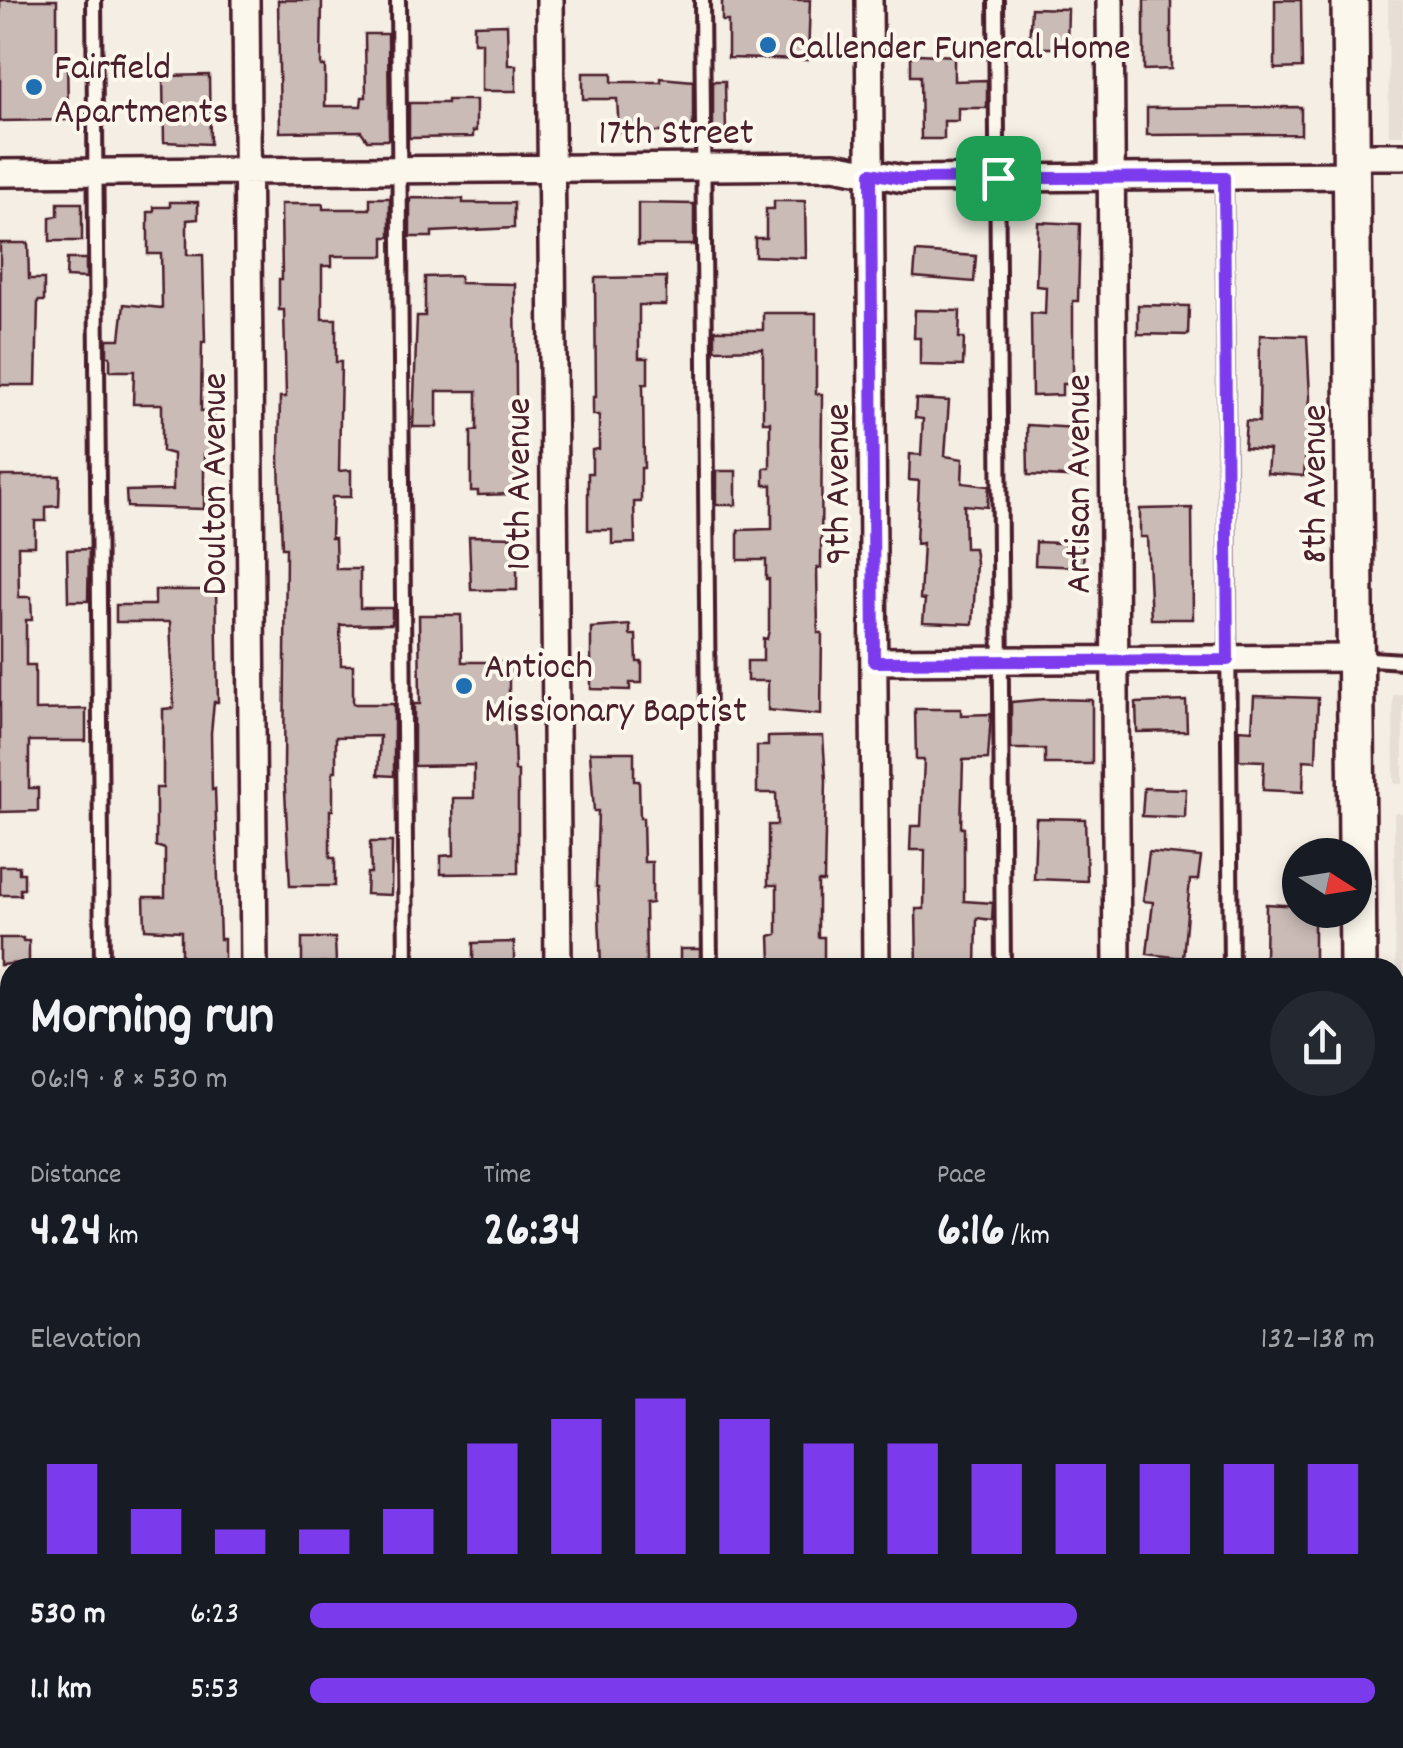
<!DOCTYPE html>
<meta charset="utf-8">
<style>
:root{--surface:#171b24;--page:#242831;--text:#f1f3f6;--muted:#9ea1a6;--accent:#7c3aed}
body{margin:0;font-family:Dekko,sans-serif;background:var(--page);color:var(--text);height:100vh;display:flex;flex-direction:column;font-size:38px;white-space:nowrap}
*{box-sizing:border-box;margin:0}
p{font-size:32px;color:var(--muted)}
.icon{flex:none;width:55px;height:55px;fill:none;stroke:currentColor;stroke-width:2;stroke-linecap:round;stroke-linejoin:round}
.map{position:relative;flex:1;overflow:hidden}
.panel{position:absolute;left:0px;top:958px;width:1405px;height:792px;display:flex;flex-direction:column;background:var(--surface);border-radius:30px 30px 0 0;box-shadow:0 5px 15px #0003}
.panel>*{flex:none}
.needle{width:65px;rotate:102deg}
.controls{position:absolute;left:1282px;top:838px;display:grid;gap:20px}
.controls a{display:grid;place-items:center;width:90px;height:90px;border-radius:50%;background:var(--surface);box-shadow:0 5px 15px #0003;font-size:50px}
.pin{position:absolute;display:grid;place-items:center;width:85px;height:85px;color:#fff;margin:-42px;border-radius:20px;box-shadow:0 5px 15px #0006}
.round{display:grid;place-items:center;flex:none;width:105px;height:105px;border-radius:52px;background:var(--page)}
.headline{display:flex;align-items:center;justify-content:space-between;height:170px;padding:0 30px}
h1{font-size:55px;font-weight:700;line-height:75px}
.stats{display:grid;grid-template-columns:repeat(3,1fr);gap:15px;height:170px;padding:10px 30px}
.stats div{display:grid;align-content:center}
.stats b{font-size:50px;font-weight:700}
.stats small{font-size:28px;font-weight:400}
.stats p{font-size:28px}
.chart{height:280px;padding:20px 30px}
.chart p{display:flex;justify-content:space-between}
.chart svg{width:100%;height:180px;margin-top:10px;stroke:var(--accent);stroke-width:6}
ul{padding:0 30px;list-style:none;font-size:32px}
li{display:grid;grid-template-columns:160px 120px 1fr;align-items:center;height:75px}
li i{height:25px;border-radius:12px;background:var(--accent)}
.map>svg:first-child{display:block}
.built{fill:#e7dfd6}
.building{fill:#cabbb6;stroke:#4a1f2b;stroke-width:2.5}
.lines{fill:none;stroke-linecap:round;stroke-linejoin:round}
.lane-casing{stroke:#4a1f2b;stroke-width:20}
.street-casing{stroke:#4a1f2b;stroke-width:32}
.secondary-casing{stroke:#4a1f2b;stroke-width:42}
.lane{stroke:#fbf7ec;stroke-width:12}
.street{stroke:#fbf7ec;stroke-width:25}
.secondary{stroke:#fbf7ec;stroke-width:35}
.route-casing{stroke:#fff;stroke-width:20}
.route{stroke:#7c3aed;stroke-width:12}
.poi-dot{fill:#1f6fb2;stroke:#fbf7ec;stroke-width:4}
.labels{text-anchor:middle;stroke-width:8;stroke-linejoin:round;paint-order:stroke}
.poi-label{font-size:38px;fill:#4a1f2b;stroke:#fbf7ec;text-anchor:start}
.street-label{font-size:38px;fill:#4a1f2b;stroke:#fbf7ec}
</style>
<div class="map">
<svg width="1403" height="1748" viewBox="0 0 1403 1748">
<rect width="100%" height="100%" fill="#f4eee4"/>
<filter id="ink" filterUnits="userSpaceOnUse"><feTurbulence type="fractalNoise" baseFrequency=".01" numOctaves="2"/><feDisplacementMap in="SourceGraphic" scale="20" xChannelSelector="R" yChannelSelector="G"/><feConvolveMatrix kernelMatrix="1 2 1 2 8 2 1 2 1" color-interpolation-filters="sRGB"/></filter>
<g filter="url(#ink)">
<!-- built -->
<path class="built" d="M 1388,0 L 1403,0 L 1403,135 L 1389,135 Z
M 1403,694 L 1403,784 L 1394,784 L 1393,695 Z
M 1394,813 L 1403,813 L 1403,1208 L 1398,1208 Z"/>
<!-- building -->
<path class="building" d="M 0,0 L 57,0 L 57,53 L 67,53 L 68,120 L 0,121 Z
M 278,0 L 322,0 L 321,66 L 325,66 L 325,106 L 361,106 L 362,97 L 366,97 L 365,34 L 388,34 L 389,138 L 387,140 L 367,140 L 361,131 L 280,132 Z
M 722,0 L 810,0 L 808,60 L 728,58 L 728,21 L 722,21 Z
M 1144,0 L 1171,0 L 1171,69 L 1144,70 Z
M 1275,0 L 1301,0 L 1302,68 L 1275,69 Z
M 1031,8 L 1068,9 L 1067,48 L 1029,48 Z
M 507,24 L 508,65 L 516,65 L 516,91 L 482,91 L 482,42 L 474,42 L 474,25 Z
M 919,54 L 954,56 L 954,81 L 987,80 L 987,108 L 958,108 L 958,121 L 944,121 L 944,139 L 921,139 L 920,76 L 911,76 L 911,56 Z
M 583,73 L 612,73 L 612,82 L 661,82 L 661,78 L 693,81 L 693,132 L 619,132 L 617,99 L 583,99 Z
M 209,75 L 210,144 L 164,142 L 163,76 Z
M 713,81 L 725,81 L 726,132 L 713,132 Z
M 447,100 L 476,100 L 476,131 L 473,131 L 473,137 L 409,138 L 409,103 L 447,103 Z
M 1301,107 L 1301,134 L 1147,135 L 1147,108 Z
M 370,198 L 390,198 L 390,237 L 384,237 L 384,256 L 332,256 L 332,266 L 322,266 L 322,319 L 336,319 L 336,362 L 341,362 L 339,471 L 351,470 L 351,497 L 332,497 L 331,538 L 335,538 L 336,569 L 360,569 L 360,608 L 392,608 L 392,624 L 340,625 L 341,665 L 353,665 L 353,704 L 394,704 L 394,776 L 378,775 L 380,736 L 336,737 L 336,771 L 333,771 L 333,810 L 330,810 L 330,858 L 335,858 L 335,886 L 290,886 L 284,771 L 286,548 L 282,548 L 279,460 L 280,397 L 286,397 L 284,310 L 279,310 L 279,279 L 282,279 L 281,204 L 323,204 L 323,209 L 370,209 Z
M 410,198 L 463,199 L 463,203 L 514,203 L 514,228 L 432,232 L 432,237 L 410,237 Z
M 774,201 L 805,201 L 806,258 L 755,256 L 755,238 L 766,238 L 766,209 L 774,209 Z
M 170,202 L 198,202 L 198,219 L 187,220 L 187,255 L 203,255 L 205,342 L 202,342 L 201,411 L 214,410 L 215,454 L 204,454 L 204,509 L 127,507 L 126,491 L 173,490 L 173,454 L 162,451 L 162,404 L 133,404 L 134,371 L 110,371 L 110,356 L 107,356 L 107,339 L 120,339 L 124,304 L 162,308 L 161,254 L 148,254 L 148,212 L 154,212 L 154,207 L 170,207 Z
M 58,203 L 82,203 L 82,241 L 50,241 L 50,217 L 58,216 Z
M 638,203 L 694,204 L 694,245 L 638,245 Z
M 1038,222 L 1080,224 L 1078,301 L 1073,301 L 1073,384 L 1062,384 L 1062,395 L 1032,396 L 1031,313 L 1045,314 L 1046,287 L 1036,286 Z
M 0,243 L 28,243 L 29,279 L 44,279 L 44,301 L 38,301 L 36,385 L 0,385 Z
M 916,252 L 976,256 L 974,282 L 914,277 Z
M 67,259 L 86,259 L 86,278 L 66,277 Z
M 460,276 L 460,283 L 515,284 L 517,494 L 478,495 L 478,491 L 471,491 L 471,431 L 477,430 L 477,391 L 437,391 L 437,427 L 413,427 L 417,316 L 425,316 L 425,277 Z
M 666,277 L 666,305 L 639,305 L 639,358 L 648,358 L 648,384 L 643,384 L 644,468 L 641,468 L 641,502 L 634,502 L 635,543 L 612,544 L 612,530 L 588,530 L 588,473 L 592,473 L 592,450 L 599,449 L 599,415 L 593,415 L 593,397 L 596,397 L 595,278 Z
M 1138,305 L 1189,306 L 1188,335 L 1138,334 Z
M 915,310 L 960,311 L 959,338 L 964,338 L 963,366 L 920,365 L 920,338 L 914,338 Z
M 763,313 L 816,313 L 816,394 L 822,394 L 821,568 L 817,568 L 818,633 L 822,633 L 821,715 L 768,710 L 768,681 L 747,681 L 747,661 L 763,661 L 763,638 L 767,639 L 769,630 L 769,579 L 766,579 L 766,560 L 738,560 L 738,530 L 772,529 L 772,485 L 764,485 L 764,468 L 770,468 L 770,422 L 763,422 L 763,349 L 715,350 L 715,330 L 763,330 Z
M 1260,335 L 1307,336 L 1310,398 L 1304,476 L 1267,473 L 1269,450 L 1244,448 L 1246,421 L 1259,422 Z
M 916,399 L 949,401 L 945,456 L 963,459 L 962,483 L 989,486 L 987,507 L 964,505 L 965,548 L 974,548 L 976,562 L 973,624 L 923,622 L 925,600 L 920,599 L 923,543 L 916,544 L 919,481 L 909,480 L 910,454 L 921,455 L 923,419 L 915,418 Z
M 1027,425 L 1076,428 L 1075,451 L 1086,452 L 1084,478 L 1028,475 Z
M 716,471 L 736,471 L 736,505 L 716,505 Z
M 0,476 L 60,476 L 59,506 L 46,507 L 46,521 L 35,521 L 35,546 L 18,546 L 19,597 L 31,597 L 32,620 L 26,620 L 26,665 L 35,665 L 35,710 L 86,709 L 86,741 L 29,741 L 29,788 L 38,788 L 38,811 L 0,812 Z
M 1192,508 L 1193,619 L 1151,619 L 1147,537 L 1140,537 L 1140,509 Z
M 469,536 L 517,537 L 517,590 L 471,590 Z
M 1036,542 L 1084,544 L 1083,567 L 1035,565 Z
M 89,549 L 88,601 L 68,601 L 67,550 Z
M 155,590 L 216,590 L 218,702 L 214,702 L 211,733 L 212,790 L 215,789 L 220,939 L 224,939 L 224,968 L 181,968 L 181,931 L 145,929 L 144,897 L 165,897 L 165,849 L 156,846 L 156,788 L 163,788 L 163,709 L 174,708 L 170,622 L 116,622 L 116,605 L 155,605 Z
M 419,615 L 461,615 L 462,662 L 509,662 L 509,710 L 513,710 L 515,771 L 518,771 L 518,873 L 441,874 L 441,856 L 454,855 L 453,798 L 474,798 L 474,765 L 414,766 L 414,704 L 420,704 Z
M 630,625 L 630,635 L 636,635 L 637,662 L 642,662 L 642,683 L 630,683 L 630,690 L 591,689 L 591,628 Z
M 1254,696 L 1318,698 L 1316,761 L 1304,760 L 1303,792 L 1263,790 L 1264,761 L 1239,760 L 1239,729 L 1252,730 Z
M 1045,699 L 1092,700 L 1092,764 L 1045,764 L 1045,749 L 1011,749 L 1011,702 Z
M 1186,701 L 1187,731 L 1137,732 L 1136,703 Z
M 915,709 L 961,709 L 961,715 L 991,714 L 988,759 L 963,760 L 961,828 L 964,828 L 964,901 L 993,903 L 992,920 L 977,918 L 976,968 L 917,968 L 916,909 L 924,909 L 925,850 L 910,850 L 911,826 L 921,826 L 924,760 L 916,760 Z
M 823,736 L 826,780 L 824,882 L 818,882 L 818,937 L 824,937 L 824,961 L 818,961 L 818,964 L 776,964 L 771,962 L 770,936 L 777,934 L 777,885 L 768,885 L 768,825 L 777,825 L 776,793 L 757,793 L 757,746 L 768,746 L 768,737 Z
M 590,752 L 634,752 L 634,781 L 639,781 L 640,818 L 643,818 L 644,862 L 652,862 L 652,903 L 645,904 L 646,967 L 601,967 L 598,887 L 596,887 L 598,811 L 594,811 Z
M 1144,788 L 1186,789 L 1185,818 L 1142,816 Z
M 1036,818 L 1085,819 L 1087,881 L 1034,879 Z
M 370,842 L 392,842 L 391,895 L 366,894 L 367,873 L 371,873 Z
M 1149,852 L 1201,857 L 1198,880 L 1190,880 L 1183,958 L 1147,954 L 1153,902 L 1143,901 Z
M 0,866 L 19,866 L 19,873 L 24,873 L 24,889 L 20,889 L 20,895 L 0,895 Z
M 1266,904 L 1300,906 L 1300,910 L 1314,910 L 1314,961 L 1265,960 Z
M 0,938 L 23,938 L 23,941 L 29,941 L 29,962 L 0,965 Z
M 302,938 L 335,938 L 336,963 L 302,963 Z
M 514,942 L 514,967 L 473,967 L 473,943 Z
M 680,949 L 700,949 L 700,967 L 680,967 Z"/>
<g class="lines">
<defs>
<path id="lane" d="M 94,0 L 102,968
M 398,0 L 406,968
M 702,0 L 710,968
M 996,0 L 1003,968
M 1224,177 L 1231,968
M 1356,658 L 1403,661
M 0,1475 L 10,1475
M 1395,1507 L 1403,1507
M 0,1563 L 3,1564
M 1395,1655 L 1403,1655
M 640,1740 L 640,1748
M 1123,1740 L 1123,1748
M 268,1748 L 273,1740"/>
<path id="street" d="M 246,0 L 254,968
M 550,0 L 558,968
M 869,0 L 876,968
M 1110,0 L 1117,968
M 1351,156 L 1403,156
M 0,173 L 834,166 L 903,179 L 1352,175
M 874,661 L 1356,658
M 0,1159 L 10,1159
M 159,1740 L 159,1748
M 399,1740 L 400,1748
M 882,1740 L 882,1748"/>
<path id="secondary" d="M 1350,0 L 1358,968
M 1395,1621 L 1403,1621
M 0,1632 L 10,1632
M 1365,1740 L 1365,1748"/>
</defs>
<!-- lane casing -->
<use href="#lane" class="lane-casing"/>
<!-- street casing -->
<use href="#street" class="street-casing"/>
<!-- secondary casing -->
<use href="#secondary" class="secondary-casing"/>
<!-- lane -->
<use href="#lane" class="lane"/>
<!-- street -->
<use href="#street" class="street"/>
<!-- secondary -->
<use href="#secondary" class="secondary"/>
</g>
</g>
<g class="lines" filter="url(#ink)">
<defs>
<path id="route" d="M 871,173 L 903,179 L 1224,177 L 1228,660 L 874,662 Z"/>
</defs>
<!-- route casing -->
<use href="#route" class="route-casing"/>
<!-- route -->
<use href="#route" class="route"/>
</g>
<!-- markers -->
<g class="poi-dot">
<circle cx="768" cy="45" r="10"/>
<circle cx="34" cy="87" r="10"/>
<circle cx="464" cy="686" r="10"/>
</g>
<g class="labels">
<!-- poi labels -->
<g class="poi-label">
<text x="788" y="58">Callender Funeral Home</text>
<text x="54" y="78">Fairfield<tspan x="54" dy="44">Apartments</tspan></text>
<text x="484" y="677">Antioch<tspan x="484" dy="44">Missionary Baptist</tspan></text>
</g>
<!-- street labels -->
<g class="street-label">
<text x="676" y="143">17th Street</text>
<text transform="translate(212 484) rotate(-90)" y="13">Doulton Avenue</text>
<text transform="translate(516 484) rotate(-90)" y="13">10th Avenue</text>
<text transform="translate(835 484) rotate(-90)" y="13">9th Avenue</text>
<text transform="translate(1076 484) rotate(-90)" y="13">Artisan Avenue</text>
<text transform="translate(1312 484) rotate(-90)" y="13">8th Avenue</text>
</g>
</g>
</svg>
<div class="controls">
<a><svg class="needle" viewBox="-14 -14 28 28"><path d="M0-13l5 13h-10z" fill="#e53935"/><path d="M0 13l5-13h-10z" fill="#9ea1a6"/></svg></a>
</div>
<div class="pin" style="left:998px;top:178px;background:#1e9e55"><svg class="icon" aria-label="arrive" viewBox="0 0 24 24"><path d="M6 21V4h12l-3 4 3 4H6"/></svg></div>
<section class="panel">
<div class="headline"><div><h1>Morning run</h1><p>06:19 · 8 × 530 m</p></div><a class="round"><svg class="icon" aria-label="share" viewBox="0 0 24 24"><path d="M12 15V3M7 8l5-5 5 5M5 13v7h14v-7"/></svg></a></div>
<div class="stats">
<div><p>Distance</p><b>4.24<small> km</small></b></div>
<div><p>Time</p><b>26:34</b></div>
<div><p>Pace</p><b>6:16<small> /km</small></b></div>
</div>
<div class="chart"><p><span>Elevation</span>132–138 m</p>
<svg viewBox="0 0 160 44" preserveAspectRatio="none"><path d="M5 44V22M15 44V33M25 44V38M35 44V38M45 44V33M55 44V17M65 44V11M75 44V6M85 44V11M95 44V17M105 44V17M115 44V22M125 44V22M135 44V22M145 44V22M155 44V22"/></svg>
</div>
<ul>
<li><b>530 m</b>6:23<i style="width:72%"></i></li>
<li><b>1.1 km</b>5:53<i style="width:100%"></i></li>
</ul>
</section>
</div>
